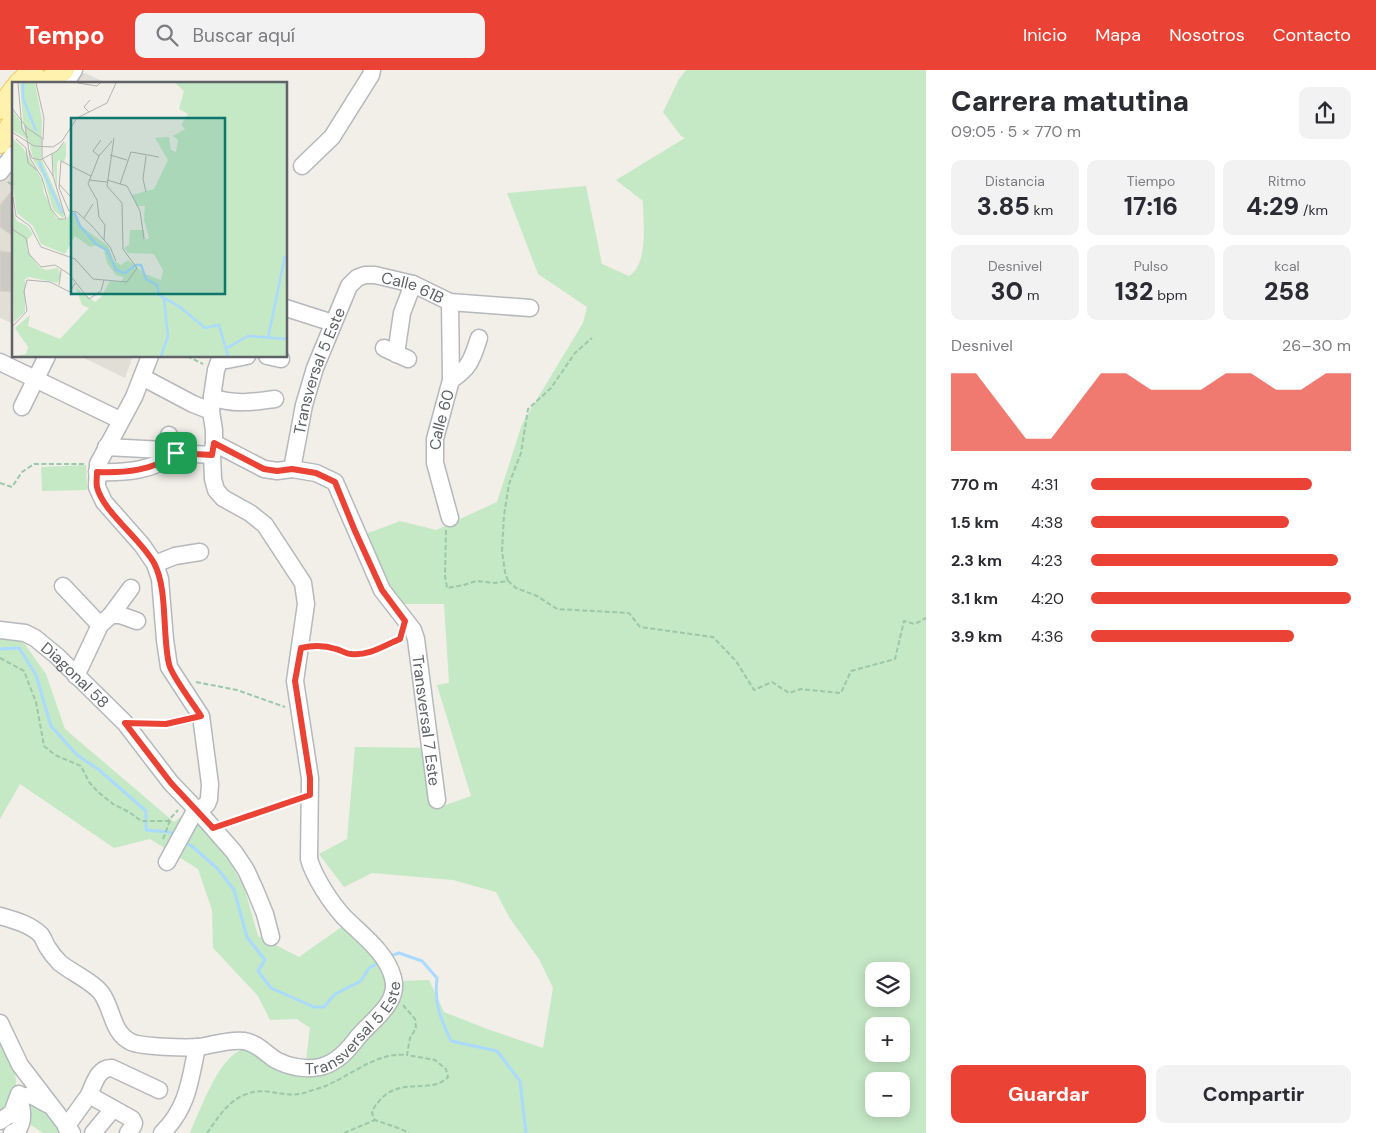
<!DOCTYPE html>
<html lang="es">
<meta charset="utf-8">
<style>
:root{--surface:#fff;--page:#f2f2f3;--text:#2b2b33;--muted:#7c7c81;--accent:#ea4335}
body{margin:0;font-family:"DM Sans",sans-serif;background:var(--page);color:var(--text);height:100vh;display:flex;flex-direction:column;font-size:19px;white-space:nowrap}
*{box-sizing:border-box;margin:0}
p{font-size:16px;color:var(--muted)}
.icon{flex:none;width:28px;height:28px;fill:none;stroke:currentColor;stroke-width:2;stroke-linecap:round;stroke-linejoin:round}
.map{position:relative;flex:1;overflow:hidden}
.details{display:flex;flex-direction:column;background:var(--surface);width:450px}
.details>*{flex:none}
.fabs{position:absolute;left:865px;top:892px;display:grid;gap:10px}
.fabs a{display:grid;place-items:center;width:45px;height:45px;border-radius:10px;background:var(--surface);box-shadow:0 2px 12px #0003;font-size:25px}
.pin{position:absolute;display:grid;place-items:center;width:42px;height:42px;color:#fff;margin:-21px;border-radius:10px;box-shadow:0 2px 8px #0006}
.round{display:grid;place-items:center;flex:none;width:52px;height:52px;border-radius:10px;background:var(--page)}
.overview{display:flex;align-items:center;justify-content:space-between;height:85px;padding:0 25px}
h1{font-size:28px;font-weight:800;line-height:38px}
.figures{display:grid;grid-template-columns:repeat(3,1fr);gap:8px;height:85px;padding:5px 25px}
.figures div{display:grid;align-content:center;border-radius:10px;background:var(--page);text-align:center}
.figures b{font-size:25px;font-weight:800}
.figures small{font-size:14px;font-weight:400}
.figures p{font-size:14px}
.chart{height:140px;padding:10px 25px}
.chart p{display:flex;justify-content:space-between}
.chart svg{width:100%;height:90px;margin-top:5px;fill:var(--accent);opacity:.7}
.button{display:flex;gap:10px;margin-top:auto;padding:10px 25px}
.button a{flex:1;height:58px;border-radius:10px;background:var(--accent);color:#fff;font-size:20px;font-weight:800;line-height:58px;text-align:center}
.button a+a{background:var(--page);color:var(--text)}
ul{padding:0 25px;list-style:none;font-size:16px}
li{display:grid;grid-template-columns:80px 60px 1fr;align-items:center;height:38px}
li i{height:12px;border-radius:6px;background:var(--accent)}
header{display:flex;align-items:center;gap:30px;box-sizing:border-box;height:70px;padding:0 25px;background:var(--accent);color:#fff}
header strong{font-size:24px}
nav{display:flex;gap:28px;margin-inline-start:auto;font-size:18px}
.search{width:350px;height:45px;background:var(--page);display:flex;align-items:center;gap:12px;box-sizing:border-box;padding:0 18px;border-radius:10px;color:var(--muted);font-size:19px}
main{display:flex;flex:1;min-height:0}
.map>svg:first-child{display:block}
.education{fill:#e1ded6}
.green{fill:#c5e8c5;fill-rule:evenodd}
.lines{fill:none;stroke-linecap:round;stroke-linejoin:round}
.stream{stroke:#aadaff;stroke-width:3}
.building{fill:#cccac5;stroke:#d6d1c6}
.minor-casing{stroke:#b5b8bc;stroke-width:19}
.major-casing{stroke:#f2c960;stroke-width:22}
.path{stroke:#9cc7a9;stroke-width:2;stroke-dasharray:5 2.5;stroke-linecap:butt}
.minor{stroke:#fff;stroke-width:16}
.major{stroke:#fff2af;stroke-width:20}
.route-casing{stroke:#fff;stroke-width:10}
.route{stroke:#ea4335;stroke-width:6}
.labels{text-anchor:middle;stroke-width:4;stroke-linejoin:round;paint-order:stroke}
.street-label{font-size:16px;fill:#5f6368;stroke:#fff}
.inset-river{fill:none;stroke:#aadaff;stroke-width:2.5}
.inset-road{fill:none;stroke:#b3b3b1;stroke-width:1}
.view{fill:#0f766e;fill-opacity:0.15;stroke:#0f766e;stroke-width:2.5}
.inset-edge{fill:none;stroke:#5f6368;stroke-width:2.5}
</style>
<header>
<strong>Tempo</strong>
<div class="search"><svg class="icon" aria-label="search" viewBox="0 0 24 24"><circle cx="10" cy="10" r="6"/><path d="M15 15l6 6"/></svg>Buscar aquí</div>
<nav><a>Inicio</a><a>Mapa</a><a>Nosotros</a><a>Contacto</a></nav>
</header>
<main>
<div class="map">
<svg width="926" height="1063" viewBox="0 0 926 1063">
<rect width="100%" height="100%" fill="#f1efe8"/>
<!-- education -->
<path class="education" d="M 85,3 L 108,14 L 69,14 L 73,8 Z
M 14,70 L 14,254 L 0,248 L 0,86 L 6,75 Z
M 80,286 L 133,286 L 125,308 Z"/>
<!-- green -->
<path class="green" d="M 686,0 L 926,0 L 926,1063 L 190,1063 C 200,1041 220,983 245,979 C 258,977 292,987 306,990 L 310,958 L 297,949 L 270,950 L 258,926 L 213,878 L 212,840 L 198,799 L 150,769 L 114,778 L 20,714 L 0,749 L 0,569 L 11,569 L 24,573 L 46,604 L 65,659 L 174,752 L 186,743 L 219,771 L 245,820 L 258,866 L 299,887 L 343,856 L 399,911 L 429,910 L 444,942 L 487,959 L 543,978 L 553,918 L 539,889 L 509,847 L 496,822 L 453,810 L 372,803 L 344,817 L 319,784 L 347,769 L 355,677 L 435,678 L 440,737 L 471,726 L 437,615 L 449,613 L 444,534 L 397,534 L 366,464 L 400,451 L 436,460 L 497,432 L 522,354 L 583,253 L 587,237 L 538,204 L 507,123 L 586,116 L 602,194 L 629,206 C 649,194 643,151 643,131 L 616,110 L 685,68 L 681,66 L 663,42 L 679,9 ZM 874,901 L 901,901 L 901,929 L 874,929 ZM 874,956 L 901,956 L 901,984 L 874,984 ZM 874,1011 L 901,1011 L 901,1039 L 874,1039 Z
M 86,395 L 87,420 L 42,421 L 41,397 Z
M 0,961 L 13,987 L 16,1011 L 16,1030 L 0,1045 Z
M 29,1030 L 43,1037 L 52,1050 L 65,1063 L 43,1063 L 31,1055 Z"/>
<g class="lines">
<!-- stream -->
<path class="stream" d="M 0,579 L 19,578 L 36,605 L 51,656 L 77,685 L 98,699 L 146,741 L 146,760 L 170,762 L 176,766
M 183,771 L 193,777 L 218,799 L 234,820 L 247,867 L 265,890 L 258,901 L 271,918 L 314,937 L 324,937 L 335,924 L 361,911 L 369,898 L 380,892
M 390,886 L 399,883 L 422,891 L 437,908 C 434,934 440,947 451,971 L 497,981 L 520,1011 L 526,1063"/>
</g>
<!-- building -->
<path class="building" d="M 14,118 L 14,167 L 0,157 L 0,135 Z
M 0,181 L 14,183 L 14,222 L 0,221 Z"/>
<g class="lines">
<defs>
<g id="minor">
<path d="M 65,14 L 74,0"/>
<path d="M 302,96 L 332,67 L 371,5 L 372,0"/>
<path d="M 0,102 L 14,84"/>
<path d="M 286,238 L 333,253"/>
<path d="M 384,278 L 408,289"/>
<path d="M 396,284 L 402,243 L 413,214"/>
<path d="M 150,286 L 134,327 L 98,394 L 97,417 L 104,432 L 142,475 L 155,494 L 160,509 L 165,570 L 169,597 L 201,646 L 210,714 L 209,729 L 207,734 L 203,737 L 196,739 L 167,792"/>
<path d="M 267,286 L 281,289"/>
<path d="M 220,289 L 227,290 L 247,286"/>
<path d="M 0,292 L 120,350"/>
<path d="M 142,307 L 193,334 L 211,341"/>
<path d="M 451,310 C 470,298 472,289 479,268"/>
<path d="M 212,327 C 233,335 254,332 275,329"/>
<path d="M 22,337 L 47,286"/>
<path id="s1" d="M 214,373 L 264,399 L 277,401 L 292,399 L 316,403 L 335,412 L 382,520 L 413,560 L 416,569 L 437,730"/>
<path d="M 106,377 L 164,380 L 176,383 L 212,385"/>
<path d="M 164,380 L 169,365"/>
<path id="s2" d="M 292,399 L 304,335 L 315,298 L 349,216 L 357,208 L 365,205 L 375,205 L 413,214 L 450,232 L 530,238"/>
<path d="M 97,402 C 124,403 154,401 176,383"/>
<path id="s3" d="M 450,448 L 435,393 L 435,369 L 451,310 L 450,232"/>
<path d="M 155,494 L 175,486 L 200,482"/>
<path d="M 63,516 L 100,555"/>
<path d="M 111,545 L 120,545 L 137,551"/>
<path id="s4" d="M 0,560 L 25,563 L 35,568 L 57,586 L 125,653 L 171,713 L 199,742 L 234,782 L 246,800 L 256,822 L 265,844 L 271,867"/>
<path d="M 76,606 L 100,555 L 111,545 L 131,518"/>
<path id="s5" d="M 0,846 C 14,850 30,854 41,865 C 44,869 45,874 48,878 C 51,883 56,889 60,893 C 71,902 95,913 102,924 C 113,940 112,963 131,972 C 142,977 186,978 199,977 C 213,975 229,969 244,971 C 257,973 265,983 276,990 C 289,997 306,1000 320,997 C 337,993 348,980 358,967 C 371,951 400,933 393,908 C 387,883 362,865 344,847 C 331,833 314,807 309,789 L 310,708 L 295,611 L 306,534 L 303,513 L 265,455 L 250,443 L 223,428 L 216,420 L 213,409 L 212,385 L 214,373 L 214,360 L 211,341 L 212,327 L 216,300 L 221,286"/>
<path d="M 0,953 L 20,995 L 72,1063"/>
<path d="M 89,1025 C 94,1014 98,997 112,998 L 159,1020"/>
<path d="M 0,1051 L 12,1043 L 19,1024"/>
<path d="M 66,1057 L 89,1025 L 132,1049 L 134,1053 L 133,1056 L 128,1063"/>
<path d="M 12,1063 L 17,1061 C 25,1050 22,1039 19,1028 L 31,1025 L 47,1034"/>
<path d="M 93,1063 L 113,1039"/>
<path d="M 162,1063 C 188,1038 190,1010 197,977"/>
</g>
<path id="major" d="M 18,14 L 33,0
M 43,14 L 64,0
M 0,39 L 14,19
M 0,73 L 14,50"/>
</defs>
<!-- minor casing -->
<use href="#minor" class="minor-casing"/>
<!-- major casing -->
<use href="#major" class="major-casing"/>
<!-- path -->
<path class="path" d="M 8,112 L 14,116
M 187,286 L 203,294
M 0,413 L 12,417 L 22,402 L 34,394 L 84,394
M 446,460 L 445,506 L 447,518 L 464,515 L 476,511 L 494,513 L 508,511 L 516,518 L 537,526 L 557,539 L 629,543 L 640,557 L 713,567 L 736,591 L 754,620 L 772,612 L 789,623 L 801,619 L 841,623 L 851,601 L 895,589 L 904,551 L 915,554 L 926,548
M 508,511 L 505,502 L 502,481 L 504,445 L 509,414 L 521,383 L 528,339 L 551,318 L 575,283 L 592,268
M 313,575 L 337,579 L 349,584 L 370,584 L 380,577 L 399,569 L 400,566
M 0,588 L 24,601 L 36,632 L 44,676 L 55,685 L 81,696 L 89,712 L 98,722 L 113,734 L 129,742 L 141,751 L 168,751 L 178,740
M 196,612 L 237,620 L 285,637
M 144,654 L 165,654 L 186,650
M 227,753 L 296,730
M 163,769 L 171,748
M 403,935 L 415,949 L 416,958 L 410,968 L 407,985 L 435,990 L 446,999 L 448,1007 C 431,1025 401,1006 380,1030 C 376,1035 373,1038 372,1043 L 375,1050 L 401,1059 L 409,1063
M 207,1063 C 217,1049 227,1032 244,1025 C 267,1015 282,1029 304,1023 C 312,1020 322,1018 330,1014 C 354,1003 378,982 407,985
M 344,1063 L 375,1050"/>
<!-- minor -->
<use href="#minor" class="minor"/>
<!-- major -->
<use href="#major" class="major"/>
</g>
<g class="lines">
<defs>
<path id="route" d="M 214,373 L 264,399 L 277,401 L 292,399 L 316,403 L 335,412 L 355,461 L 382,520 L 405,551 L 400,569 C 383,576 369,586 351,584 C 346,584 341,580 336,579 C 324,575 313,575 301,578 L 295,611 L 310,708 L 310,725 L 213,758 L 171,713 L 125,653 L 166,654 L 201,646 C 194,635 171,605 169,594 C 162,564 168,519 154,493 C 141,469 103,442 97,417 C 96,413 97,407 97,402 C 124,403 154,401 176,383 L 212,385 Z"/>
</defs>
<!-- route casing -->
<use href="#route" class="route-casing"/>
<!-- route -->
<use href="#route" class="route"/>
</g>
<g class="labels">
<!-- street labels -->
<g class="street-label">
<text dy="6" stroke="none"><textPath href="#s2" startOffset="262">Calle 61B</textPath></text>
<text dy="6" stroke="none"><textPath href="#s2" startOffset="102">Transversal 5 Este</textPath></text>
<text dy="6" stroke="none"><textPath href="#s3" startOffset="101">Calle 60</textPath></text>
<text dy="6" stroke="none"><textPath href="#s4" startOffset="91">Diagonal 58</textPath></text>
<text dy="6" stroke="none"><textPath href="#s1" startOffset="390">Transversal 7 Este</textPath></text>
<text dy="6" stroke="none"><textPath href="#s5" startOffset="438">Transversal 5 Este</textPath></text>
</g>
</g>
<!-- overview -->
<g transform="translate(12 12)">
<rect width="275" height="275" fill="#f1efe8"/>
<path d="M 8,1 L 23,1 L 30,38 L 29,76 L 53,132 L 51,136 L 41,128 L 32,96 L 22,79 L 11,39 ZM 163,1 L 275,1 L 275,274 L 4,274 L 14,272 L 16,265 L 3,246 L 18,233 L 16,244 L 48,257 L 77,226 L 70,223 L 64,206 L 83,220 L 89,215 L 98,199 L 110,200 L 111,195 L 104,193 L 95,181 L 92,168 L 84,163 L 78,165 L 63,154 L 53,172 L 29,162 L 21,144 L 5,131 L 0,98 L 0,56 L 11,66 L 30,98 L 32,111 L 44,136 L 54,138 L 59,130 L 63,131 L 70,145 L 96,164 L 102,179 L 109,183 L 116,178 L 133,192 L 149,198 L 151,188 L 142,172 L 116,171 L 112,166 L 117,163 L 118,148 L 132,148 L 133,158 L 137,156 L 132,138 L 133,124 L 125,124 L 120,113 L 142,107 L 156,78 L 143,56 L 157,55 L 159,68 L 164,70 L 166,58 L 161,54 L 173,47 L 169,43 L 176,32 L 167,27 L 172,9 ZM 0,28 L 9,40 L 15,57 L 0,48 ZM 54,60 L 54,74 L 52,80 L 46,78 L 45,82 L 45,111 L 40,73 ZM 0,127 L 5,139 L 15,144 L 21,152 L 16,157 L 15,168 L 27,185 L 34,188 L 46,186 L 49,194 L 45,201 L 17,195 L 13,197 L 13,230 L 2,240 Z" fill="#c5e8c5"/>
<path class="inset-river" d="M 11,1 L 11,16 L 24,49M 27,80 L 50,131M 59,132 L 63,132 L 68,144 L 84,162 L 95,168 L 104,188 L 113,191 L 124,183 L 129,183 L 134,197 L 145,203 L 147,213 L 168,225 L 193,246 L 207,243 L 216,274M 256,256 L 273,174M 215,266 L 236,254 L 275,257M 149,274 L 156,254 L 152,217"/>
<path class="inset-road" d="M 6,1 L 10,47 L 16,56M 24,1 L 32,36 L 31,58M 66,1 L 85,4 L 88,1M 0,26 L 15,46 L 30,56 L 30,76 L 41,94 L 54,137 L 47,137 L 39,127 L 30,96 L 18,76 L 13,44M 77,30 L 72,25 L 78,18M 0,50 L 22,64 L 41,65 L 50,59 L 65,36 L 95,21 L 104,1M 4,57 L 14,66 L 16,81 L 26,89M 17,68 L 20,76 L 28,78 L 45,69 L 52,60M 40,71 L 41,94M 98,73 L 115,78M 87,74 L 81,69 L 89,58M 77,98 L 95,100M 95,98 L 115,104 L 128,129 L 132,157M 47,102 L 58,114M 108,102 L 119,70 L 147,75M 134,110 L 131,97 L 134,74M 1,115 L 4,134 L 18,144 L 29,165 L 63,177 L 81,197 L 115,200 L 125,186 L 111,167 L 110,121 L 95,104 L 102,56M 57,129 L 47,106 L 49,79 L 79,94M 57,129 L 65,130 L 80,144 L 98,165 L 104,179M 72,136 L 81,122M 0,147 L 14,156 L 17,172 L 29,185 L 43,183 L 57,192 L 77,217 L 89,209 L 92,198M 92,158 L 93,143 L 87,135 L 85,118 L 76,102 L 87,74 L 100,59M 47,203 L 49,188M 0,245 L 15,229 L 12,209 L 15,198 L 38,200 L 58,210 L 63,201"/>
<path class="view" d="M 59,36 L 213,36 L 213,212 L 59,212 Z"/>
<rect width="275" height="275" class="inset-edge"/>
</g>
</svg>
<div class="fabs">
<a><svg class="icon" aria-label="layers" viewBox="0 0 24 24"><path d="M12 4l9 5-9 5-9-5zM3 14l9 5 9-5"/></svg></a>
<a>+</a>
<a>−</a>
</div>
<div class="pin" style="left:176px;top:383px;background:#1e9e55"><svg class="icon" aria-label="arrive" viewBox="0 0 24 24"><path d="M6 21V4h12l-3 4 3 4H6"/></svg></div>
</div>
<section class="details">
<div class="overview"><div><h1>Carrera matutina</h1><p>09:05 · 5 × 770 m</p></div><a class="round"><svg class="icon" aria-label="share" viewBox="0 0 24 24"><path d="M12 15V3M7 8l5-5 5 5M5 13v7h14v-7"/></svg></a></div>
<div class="figures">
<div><p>Distancia</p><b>3.85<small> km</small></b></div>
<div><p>Tiempo</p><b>17:16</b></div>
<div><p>Ritmo</p><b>4:29<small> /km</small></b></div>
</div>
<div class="figures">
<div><p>Desnivel</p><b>30<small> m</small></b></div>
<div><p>Pulso</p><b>132<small> bpm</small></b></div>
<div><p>kcal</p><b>258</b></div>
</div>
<div class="chart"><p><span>Desnivel</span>26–30 m</p>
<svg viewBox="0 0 160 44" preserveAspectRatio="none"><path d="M0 44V6L10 6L20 22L30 38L40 38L50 22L60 6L70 6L80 14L90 14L100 14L110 6L120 6L130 14L140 14L150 6L160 6V44z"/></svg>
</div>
<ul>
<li><b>770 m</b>4:31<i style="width:85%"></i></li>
<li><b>1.5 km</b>4:38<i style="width:76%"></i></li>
<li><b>2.3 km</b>4:23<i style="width:95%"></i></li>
<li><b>3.1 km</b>4:20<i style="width:100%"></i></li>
<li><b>3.9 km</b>4:36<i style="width:78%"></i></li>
</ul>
<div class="button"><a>Guardar</a><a>Compartir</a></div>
</section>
</main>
